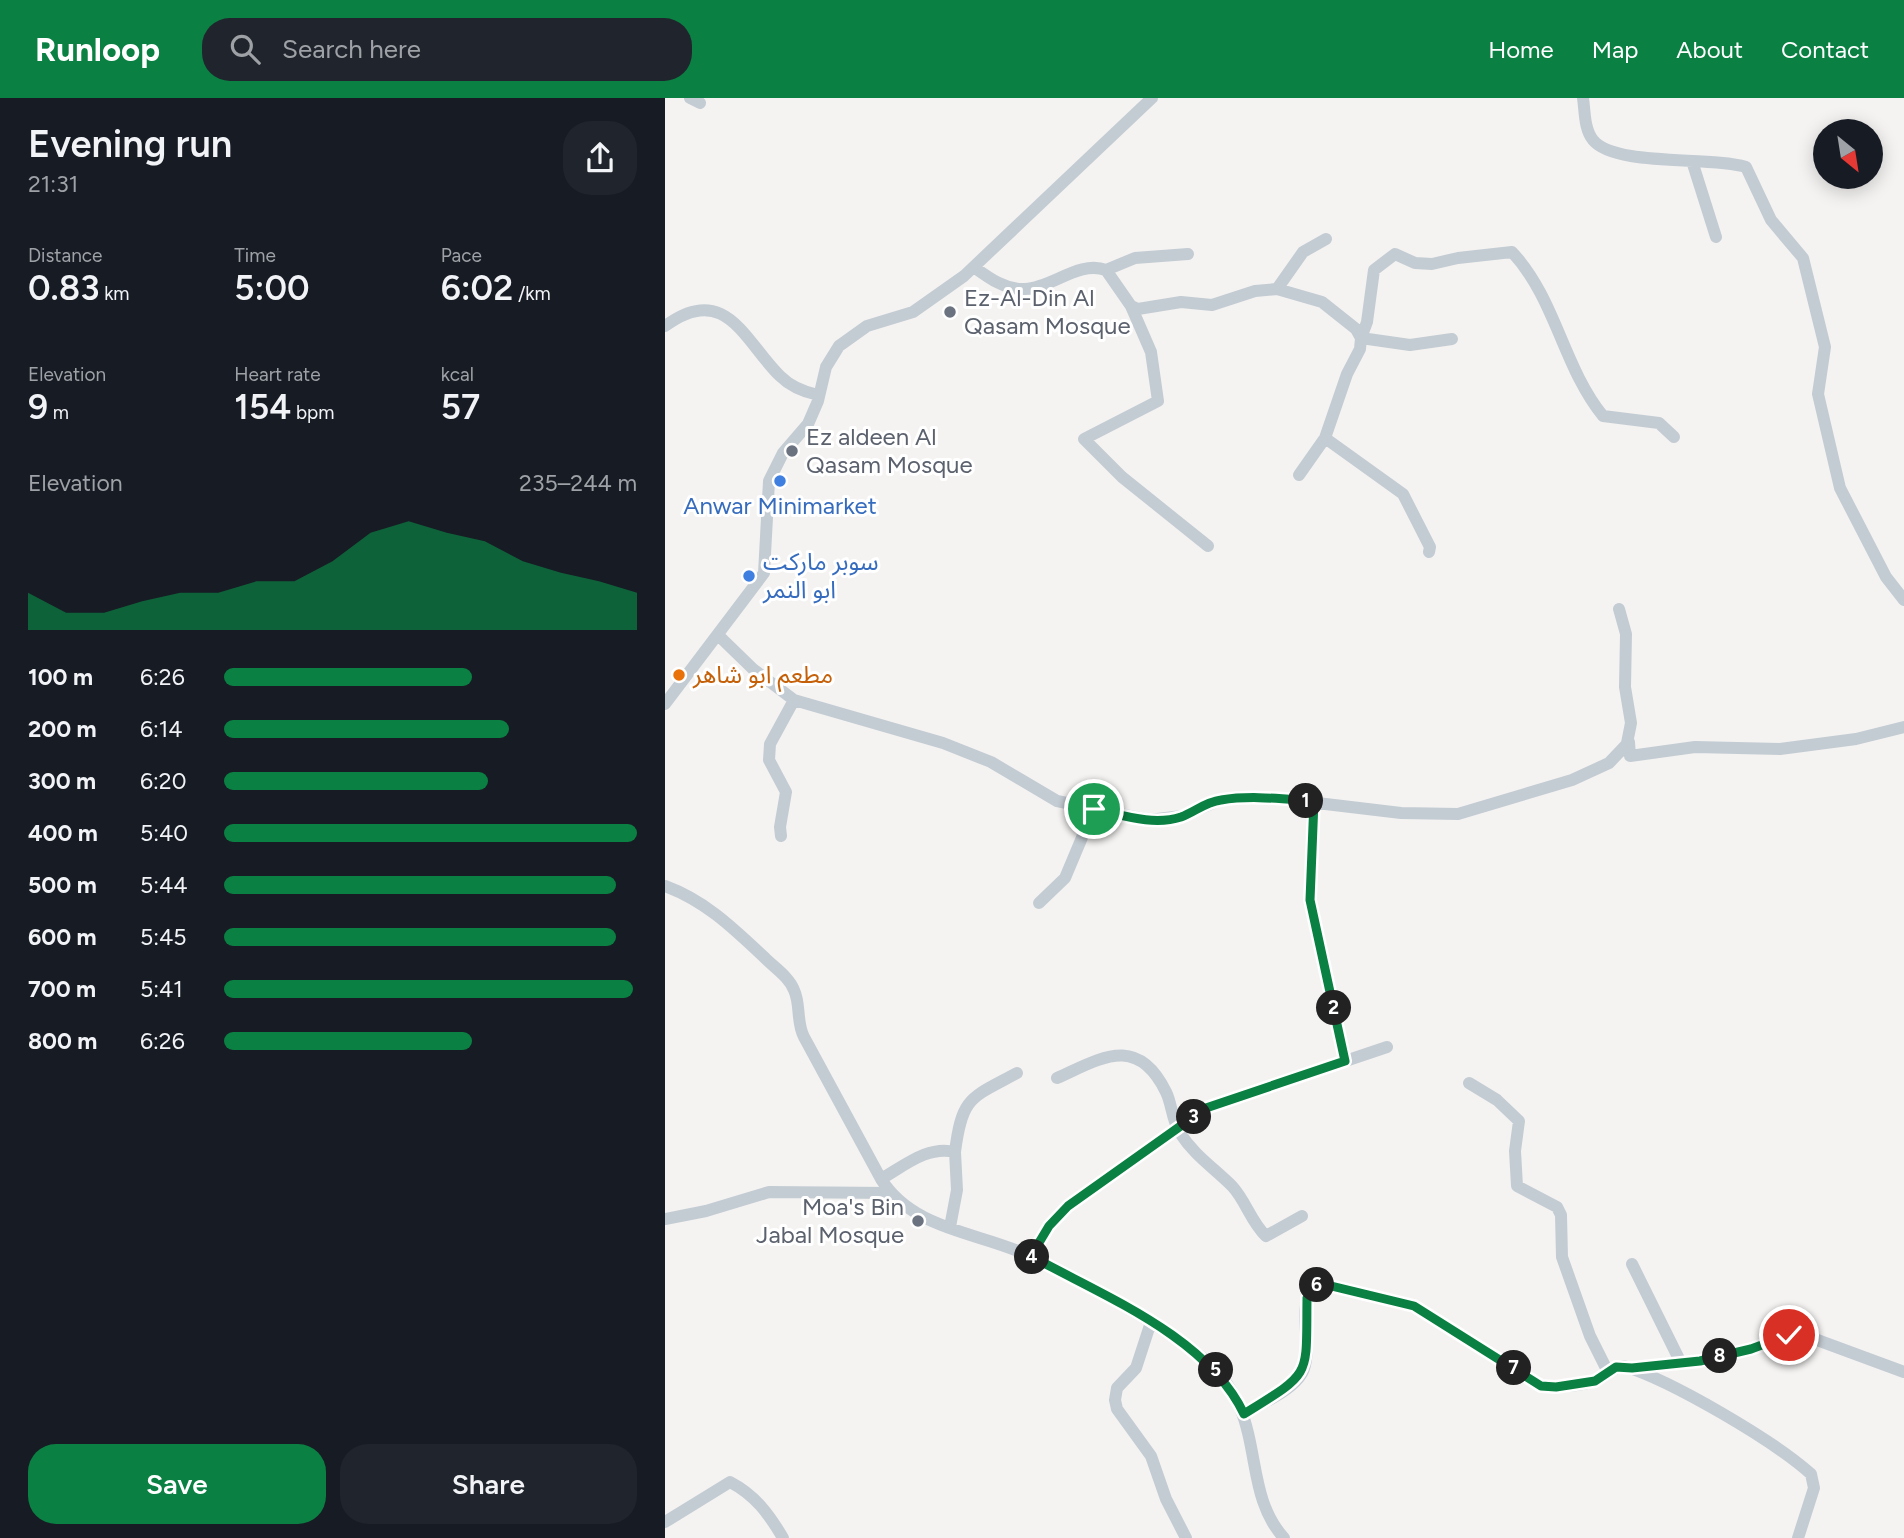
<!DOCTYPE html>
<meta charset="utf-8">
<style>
:root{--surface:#171b24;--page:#20242c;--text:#f1f3f6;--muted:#9ea1a6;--accent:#0b8043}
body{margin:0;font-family:Figtree,"Noto Sans Arabic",sans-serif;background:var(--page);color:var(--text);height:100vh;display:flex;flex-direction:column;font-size:26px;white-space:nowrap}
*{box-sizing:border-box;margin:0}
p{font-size:23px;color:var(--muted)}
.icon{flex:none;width:38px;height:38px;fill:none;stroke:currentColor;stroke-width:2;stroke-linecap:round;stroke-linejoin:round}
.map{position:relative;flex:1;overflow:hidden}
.panel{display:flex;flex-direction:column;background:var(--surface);width:665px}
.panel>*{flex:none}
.needle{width:46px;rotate:150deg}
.fabs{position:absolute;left:1148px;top:21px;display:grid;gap:14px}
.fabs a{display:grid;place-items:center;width:70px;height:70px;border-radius:50%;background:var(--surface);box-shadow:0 4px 18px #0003;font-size:35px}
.pin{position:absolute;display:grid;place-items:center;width:60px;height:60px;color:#fff;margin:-30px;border:4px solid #fff;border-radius:50%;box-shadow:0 2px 7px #0007}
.km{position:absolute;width:35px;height:35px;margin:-18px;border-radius:50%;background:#222;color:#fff;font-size:19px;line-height:35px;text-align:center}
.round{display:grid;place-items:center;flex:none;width:74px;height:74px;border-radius:28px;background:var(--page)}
.overview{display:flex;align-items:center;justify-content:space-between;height:119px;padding:0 28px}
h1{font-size:38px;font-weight:600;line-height:52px}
.metrics{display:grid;grid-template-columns:repeat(3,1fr);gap:10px;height:119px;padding:7px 28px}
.metrics div{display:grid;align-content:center}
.metrics b{font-size:35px;font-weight:600}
.metrics small{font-size:19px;font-weight:400}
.metrics p{font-size:19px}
.chart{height:196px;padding:14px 28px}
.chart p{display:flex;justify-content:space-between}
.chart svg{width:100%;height:126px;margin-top:7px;fill:var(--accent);opacity:.7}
.cta{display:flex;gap:14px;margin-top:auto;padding:14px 28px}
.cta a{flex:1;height:80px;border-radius:28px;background:var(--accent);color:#fff;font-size:28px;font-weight:600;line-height:80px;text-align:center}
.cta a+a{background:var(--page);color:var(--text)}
ul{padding:0 28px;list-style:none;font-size:23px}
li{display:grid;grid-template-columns:112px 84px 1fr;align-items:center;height:52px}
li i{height:18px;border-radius:9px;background:var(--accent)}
header{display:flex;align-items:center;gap:42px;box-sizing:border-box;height:98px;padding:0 35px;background:var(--accent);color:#fff}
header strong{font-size:33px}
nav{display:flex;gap:38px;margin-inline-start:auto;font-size:24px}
.search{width:490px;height:63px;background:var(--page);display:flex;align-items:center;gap:18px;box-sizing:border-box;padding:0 24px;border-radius:28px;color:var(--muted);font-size:26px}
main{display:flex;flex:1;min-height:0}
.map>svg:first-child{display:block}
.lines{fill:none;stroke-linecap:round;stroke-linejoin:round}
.minor{stroke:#c4ccd3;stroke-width:12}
.route-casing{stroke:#fff;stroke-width:14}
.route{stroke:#0b8043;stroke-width:9}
.worship-dot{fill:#6b7280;stroke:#fff;stroke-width:2.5}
.shop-dot{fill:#3f7fe0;stroke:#fff;stroke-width:2.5}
.food-dot{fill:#e8710a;stroke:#fff;stroke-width:2.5}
.labels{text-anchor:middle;stroke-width:6;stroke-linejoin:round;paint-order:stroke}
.worship-label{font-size:24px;fill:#5b616d;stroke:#fff;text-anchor:start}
.shop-label{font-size:24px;fill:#366cbe;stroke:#fff}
.food-label{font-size:24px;fill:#c56008;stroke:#fff;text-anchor:start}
</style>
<header>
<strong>Runloop</strong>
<div class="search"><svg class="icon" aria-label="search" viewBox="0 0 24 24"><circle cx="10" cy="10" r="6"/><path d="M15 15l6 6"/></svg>Search here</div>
<nav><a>Home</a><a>Map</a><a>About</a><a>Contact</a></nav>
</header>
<main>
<section class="panel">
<div class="overview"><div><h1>Evening run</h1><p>21:31</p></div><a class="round"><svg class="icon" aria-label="share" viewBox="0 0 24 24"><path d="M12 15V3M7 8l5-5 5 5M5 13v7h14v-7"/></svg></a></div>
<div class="metrics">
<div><p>Distance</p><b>0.83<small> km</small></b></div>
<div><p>Time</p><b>5:00</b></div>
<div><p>Pace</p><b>6:02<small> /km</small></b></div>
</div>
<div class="metrics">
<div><p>Elevation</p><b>9<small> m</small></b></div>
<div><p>Heart rate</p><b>154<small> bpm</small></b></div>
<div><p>kcal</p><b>57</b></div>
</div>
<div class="chart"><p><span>Elevation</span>235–244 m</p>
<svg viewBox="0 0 160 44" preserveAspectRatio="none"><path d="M0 44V31L10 38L20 38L30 34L40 31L50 31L60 27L70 27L80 20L90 10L100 6L110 10L120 13L130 20L140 24L150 27L160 31V44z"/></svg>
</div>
<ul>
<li><b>100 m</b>6:26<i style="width:60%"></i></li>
<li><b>200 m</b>6:14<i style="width:69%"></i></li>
<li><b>300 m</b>6:20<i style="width:64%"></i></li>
<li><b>400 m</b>5:40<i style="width:100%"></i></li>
<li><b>500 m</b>5:44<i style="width:95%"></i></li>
<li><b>600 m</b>5:45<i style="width:95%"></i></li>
<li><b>700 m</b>5:41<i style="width:99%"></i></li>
<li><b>800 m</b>6:26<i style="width:60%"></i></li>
</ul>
<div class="cta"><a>Save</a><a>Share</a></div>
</section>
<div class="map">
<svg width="1239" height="1440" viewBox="0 0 1239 1440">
<rect width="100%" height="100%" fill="#f4f3f2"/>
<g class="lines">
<!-- minor -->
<path class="minor" d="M 25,0 L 35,5
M 918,0 C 920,13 919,31 928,42 C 950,69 1045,58 1081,69 L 1106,122 L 1138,160 L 1160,249 L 1153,296 L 1175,390 L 1221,479 L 1239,502
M 1027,63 L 1051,139
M 309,169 C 324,180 340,192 360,191 C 387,190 414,162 441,172 L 466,208 L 473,211 L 516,204 L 547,207 L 590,193 L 612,191 L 657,204 L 691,231 L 696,240 L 695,251 L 682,276 L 660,340 L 634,377
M 441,172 L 470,160 L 523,156
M 612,191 L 638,154 L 661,141
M 466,208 L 486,254 L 493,303 L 419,341 L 457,379 L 543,448
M 0,228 C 61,183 80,244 115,278 C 126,289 139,294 153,297
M 787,241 L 745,247 L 696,240 L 702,224 L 709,172 L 730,156 L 750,165 L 767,166 L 793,160 L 847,154 C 891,201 898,269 938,318 L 994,325 L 1009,339
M 660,340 L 738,396 L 765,449 L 764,454
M 954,511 L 961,536 L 960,589 L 966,625 L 961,650
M 53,537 L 88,571 L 129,602 L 278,645 L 326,664 L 392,703 L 484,722 L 517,718 L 558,701 L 602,699 L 736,715 L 793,716 L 907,682 L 944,665 L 964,644 L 965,658 L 1030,649 L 1115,651 L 1191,641 L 1239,629
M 0,606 L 99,475 L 104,383 L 118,355 L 143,326 L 153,303 L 161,269 L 174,248 L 202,228 L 248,214 L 299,178 L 487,0
M 648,703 L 645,802 L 680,963
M 116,738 L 115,729 L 121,694 L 104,662 L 105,646 L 129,602
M 0,788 C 41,803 69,831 100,860 C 110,870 124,879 129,892 C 136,907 131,924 139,939 L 216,1081 C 249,1134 318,1134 369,1160 C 425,1188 484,1219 534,1257 C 607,1313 572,1388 619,1440
M 374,805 L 400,780 L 429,711
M 392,980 C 435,961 472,935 501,994 C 507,1006 507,1023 515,1035 C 529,1057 549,1070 567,1088 C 581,1103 586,1124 601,1138 L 637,1118
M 804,985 L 832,1002 L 854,1023 L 850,1053 L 852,1088 L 892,1109 L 896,1117 L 897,1159 L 925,1238 L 943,1274
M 290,1054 C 297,998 306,1000 352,975
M 216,1081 C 239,1068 263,1047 290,1054 L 292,1092 L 285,1129
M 0,1121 L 41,1113 L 104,1094 L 225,1095
M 366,1158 L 384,1128 L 403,1108 L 541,1010 L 722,949
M 967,1166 L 1016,1265
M 486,1224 L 471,1270 L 452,1290 L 450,1302 L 452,1311 L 486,1358 L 501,1401 L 521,1440
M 967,1271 L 1035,1263 L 1085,1251 L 1113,1239 L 1136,1236 L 1239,1274
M 579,1316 C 596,1305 627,1293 637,1275 C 650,1252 629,1204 651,1187 L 665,1187 L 749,1208 L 876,1288 C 894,1289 918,1289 934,1281 C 943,1276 948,1269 959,1268 C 1007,1283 1108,1342 1146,1376 L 1149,1390 L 1133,1440
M 0,1424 L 65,1384 C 90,1397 104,1416 118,1440"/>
</g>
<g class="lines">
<defs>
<path id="route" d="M 429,711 C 457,717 488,728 516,719 C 530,714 540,704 556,702 C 586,697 618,701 649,703 L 645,802 L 680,963 L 541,1010 L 403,1108 L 384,1128 L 366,1158 C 438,1198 542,1238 579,1316 C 648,1273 641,1281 642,1200 L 646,1191 L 658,1186 L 749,1208 L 876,1288 L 891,1289 L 930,1283 L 951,1269 L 967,1270 L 1035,1263 L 1086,1251 L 1124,1237"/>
</defs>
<!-- route casing -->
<use href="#route" class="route-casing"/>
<!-- route -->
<use href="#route" class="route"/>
</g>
<!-- markers -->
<g class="worship-dot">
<circle cx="285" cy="214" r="7"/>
<circle cx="127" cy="353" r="7"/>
<circle cx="253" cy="1123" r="7"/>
</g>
<g class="shop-dot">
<circle cx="115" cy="383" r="7"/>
<circle cx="84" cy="478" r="7"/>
</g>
<circle class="food-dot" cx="14" cy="577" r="7"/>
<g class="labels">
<!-- worship labels -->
<g class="worship-label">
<text x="299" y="208">Ez-Al-Din Al<tspan x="299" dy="28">Qasam Mosque</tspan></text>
<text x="141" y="347">Ez aldeen Al<tspan x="141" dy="28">Qasam Mosque</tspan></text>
<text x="239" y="1117" text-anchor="end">Moa's Bin<tspan x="239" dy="28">Jabal Mosque</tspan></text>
</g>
<!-- shop labels -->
<g class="shop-label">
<text x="115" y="416">Anwar Minimarket</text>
<text x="98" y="472" text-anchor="start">سوبر ماركت<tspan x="98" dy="28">ابو النمر</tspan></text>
</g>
<!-- food labels -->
<g class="food-label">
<text x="28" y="585">مطعم ابو شاهر</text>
</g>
</g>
</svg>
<div class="fabs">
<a><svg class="needle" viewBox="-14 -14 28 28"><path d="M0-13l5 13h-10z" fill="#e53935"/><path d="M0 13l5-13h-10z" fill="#9ea1a6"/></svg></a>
</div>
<div class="pin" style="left:429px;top:711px;background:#1e9e55"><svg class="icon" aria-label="arrive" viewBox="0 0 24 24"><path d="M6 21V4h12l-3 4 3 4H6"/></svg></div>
<div class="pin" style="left:1124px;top:1237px;background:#d93025"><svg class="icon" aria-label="check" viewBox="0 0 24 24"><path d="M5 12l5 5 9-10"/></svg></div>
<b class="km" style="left:641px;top:703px">1</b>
<b class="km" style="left:669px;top:910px">2</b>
<b class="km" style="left:529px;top:1019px">3</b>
<b class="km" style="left:367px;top:1159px">4</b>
<b class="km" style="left:551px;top:1272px">5</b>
<b class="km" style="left:652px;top:1187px">6</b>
<b class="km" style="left:849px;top:1270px">7</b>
<b class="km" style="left:1055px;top:1258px">8</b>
</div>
</main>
